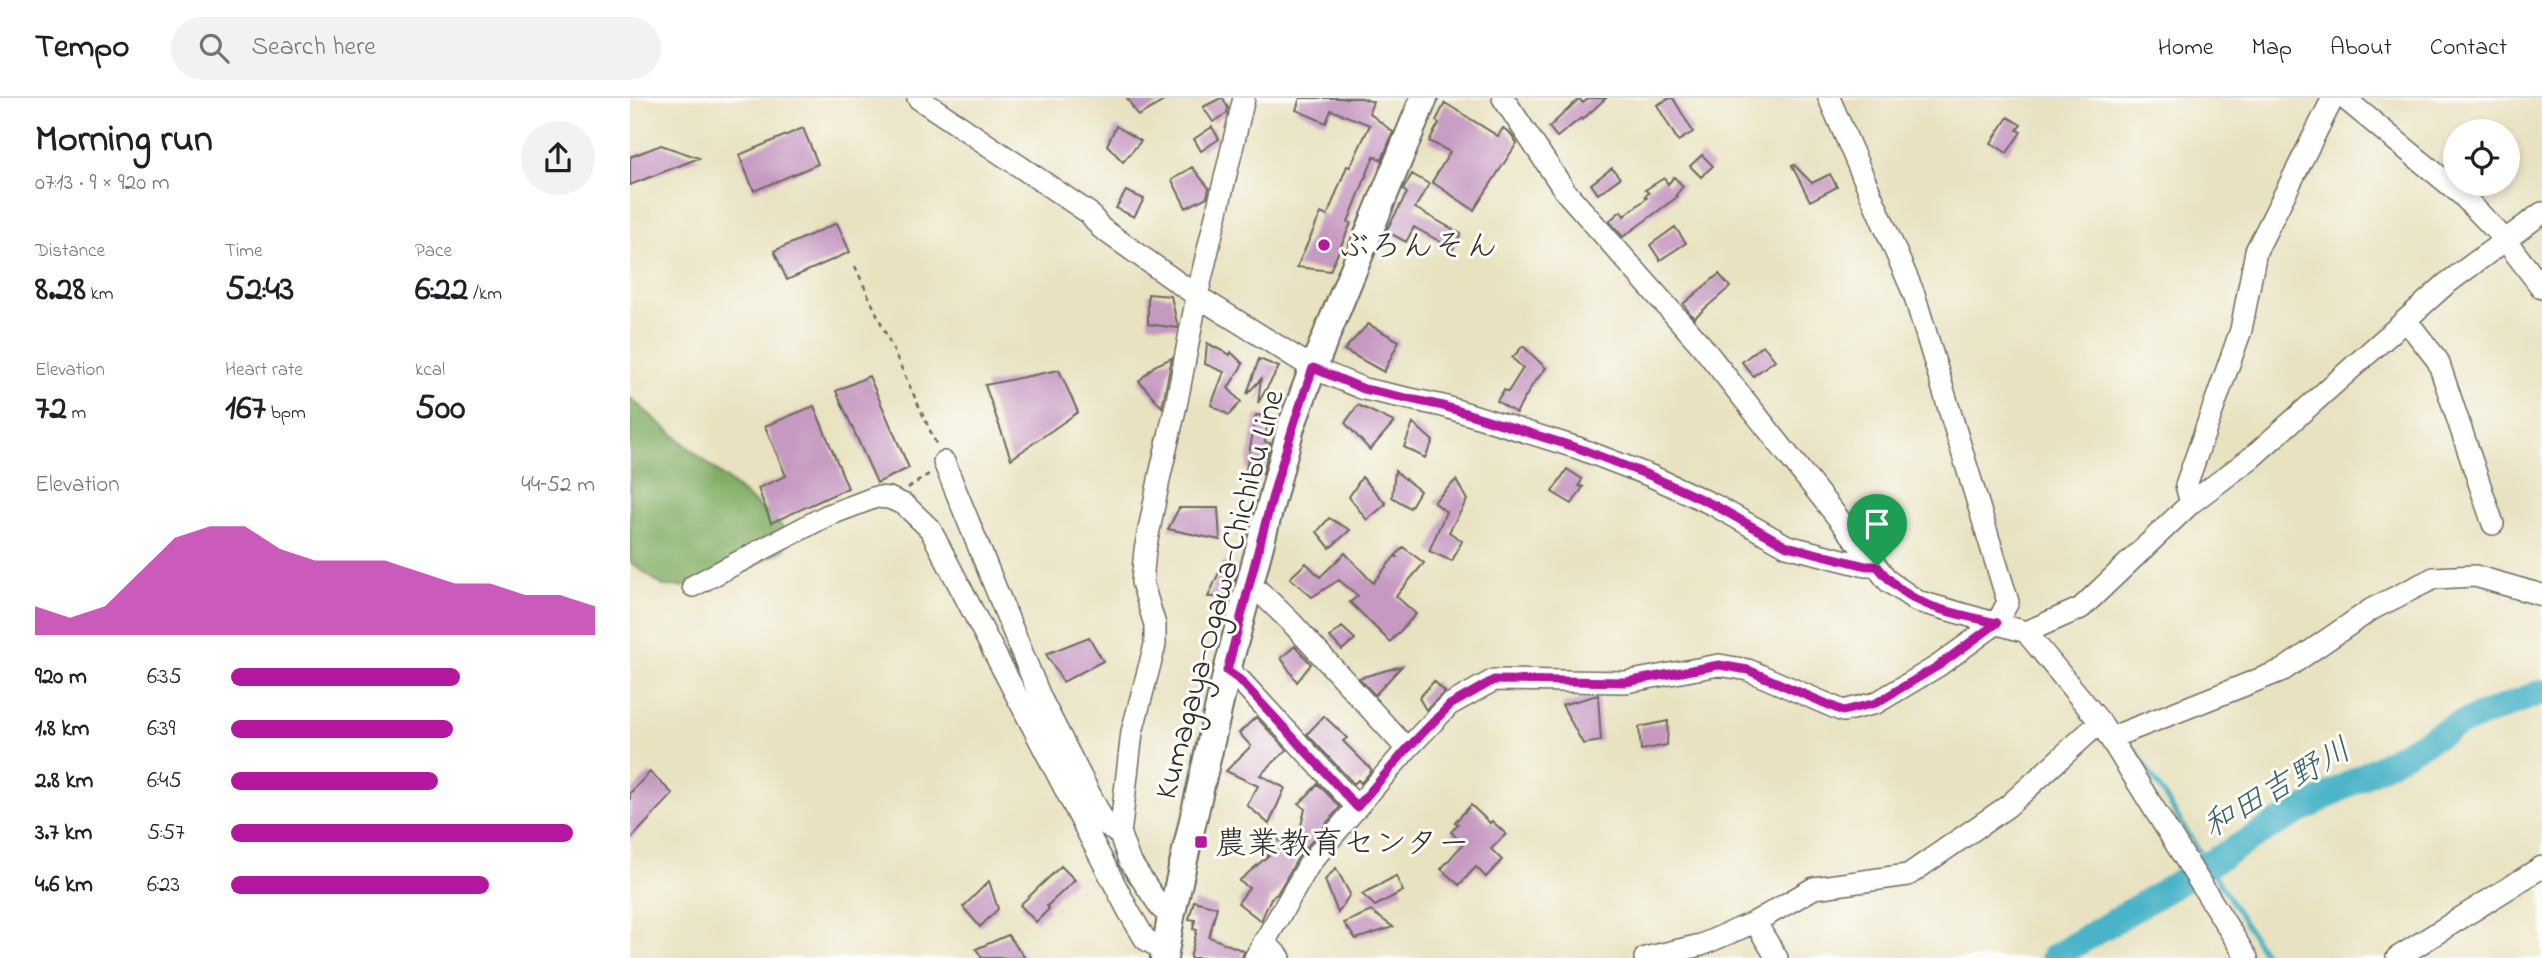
<!DOCTYPE html>
<meta charset="utf-8">
<style>
:root{--surface:#fff;--page:#f2f2f2;--text:#202124;--muted:#757577;--line:#e0e0e0;--accent:#b5179e}
body{margin:0;font-family:"Indie Flower","Klee One",sans-serif;background:var(--page);color:var(--text);height:100vh;display:flex;flex-direction:column;font-size:26px;white-space:nowrap}
*{box-sizing:border-box;margin:0}
p{font-size:23px;color:var(--muted)}
.icon{flex:none;width:38px;height:38px;fill:none;stroke:currentColor;stroke-width:2;stroke-linecap:round;stroke-linejoin:round}
.map{position:relative;flex:1;overflow:hidden}
.sheet{display:flex;flex-direction:column;background:var(--surface);width:630px}
.sheet>*{flex:none}
.controls{position:absolute;left:1813px;top:21px;display:grid;gap:14px}
.controls a{display:grid;place-items:center;width:77px;height:77px;border-radius:50%;background:var(--surface);box-shadow:0 4px 10px #0003;font-size:35px}
.pin{position:absolute;display:grid;place-items:center;width:60px;height:60px;color:#fff;margin:-72px -30px;border-radius:50% 50% 50% 0;rotate:-45deg;box-shadow:0 0 7px #0007}
.pin .icon{rotate:45deg}
.round{display:grid;place-items:center;flex:none;width:74px;height:74px;border-radius:37px;background:var(--page)}
.head{display:flex;align-items:center;justify-content:space-between;height:119px;padding:0 35px}
h1{font-size:38px;font-weight:700;line-height:52px}
.figures{display:grid;grid-template-columns:repeat(3,1fr);gap:10px;height:119px;padding:7px 35px}
.figures div{display:grid;align-content:center}
.figures b{font-size:35px;font-weight:700}
.figures small{font-size:19px;font-weight:400}
.figures p{font-size:19px}
.chart{height:196px;padding:14px 35px}
.chart p{display:flex;justify-content:space-between}
.chart svg{width:100%;height:126px;margin-top:7px;fill:var(--accent);opacity:.7}
ul{padding:0 35px;list-style:none;font-size:23px}
li{display:grid;grid-template-columns:112px 84px 1fr;align-items:center;height:52px}
li i{height:18px;border-radius:9px;background:var(--accent)}
header{display:flex;align-items:center;gap:42px;box-sizing:border-box;height:98px;padding:0 35px;background:var(--surface);border-bottom:2px solid var(--line)}
header strong{font-size:33px}
nav{display:flex;gap:38px;margin-inline-start:auto;font-size:24px}
.search{width:490px;height:63px;background:var(--page);display:flex;align-items:center;gap:18px;box-sizing:border-box;padding:0 24px;border-radius:38px;color:var(--muted);font-size:26px}
main{display:flex;flex:1;min-height:0}
.map>svg:first-child{display:block}
.forest{fill:#82ad65;stroke:#566c48;stroke-width:2}
.lines{fill:none;stroke-linecap:round;stroke-linejoin:round}
.stream{stroke:#49b4c7;stroke-width:4.5}
.river{stroke:#49b4c7;stroke-width:26}
.building{fill:#c699c1}
.minor-casing{stroke:#6d6b5f;stroke-width:24}
.major-casing{stroke:#6d6b5f;stroke-width:30}
.path{stroke:#6d6b5f;stroke-width:2.5;stroke-dasharray:5 5;stroke-linecap:butt}
.minor{stroke:#fff;stroke-width:21}
.major{stroke:#fff;stroke-width:26}
.route-casing{stroke:#fff;stroke-width:14}
.route{stroke:#b5179e;stroke-width:9}
.poi-dot{fill:#b5179e;stroke:#fdfcf7;stroke-width:2.5}
.labels{text-anchor:middle;stroke-width:6;stroke-linejoin:round;paint-order:stroke}
.poi-label{font-size:32px;fill:#2b2b2b;stroke:#fdfcf7;text-anchor:start}
.street-label{font-size:32px;fill:#2b2b2b;stroke:#fdfcf7}
.water-label{font-size:33px;font-style:italic;fill:#376269;stroke:#fdfcf7}
</style>
<header>
<strong>Tempo</strong>
<div class="search"><svg class="icon" aria-label="search" viewBox="0 0 24 24"><circle cx="10" cy="10" r="6"/><path d="M15 15l6 6"/></svg>Search here</div>
<nav><a>Home</a><a>Map</a><a>About</a><a>Contact</a></nav>
</header>
<main>
<section class="sheet">
<div class="head"><div><h1>Morning run</h1><p>07:13 · 9 × 920 m</p></div><a class="round"><svg class="icon" aria-label="share" viewBox="0 0 24 24"><path d="M12 15V3M7 8l5-5 5 5M5 13v7h14v-7"/></svg></a></div>
<div class="figures">
<div><p>Distance</p><b>8.28<small> km</small></b></div>
<div><p>Time</p><b>52:43</b></div>
<div><p>Pace</p><b>6:22<small> /km</small></b></div>
</div>
<div class="figures">
<div><p>Elevation</p><b>72<small> m</small></b></div>
<div><p>Heart rate</p><b>167<small> bpm</small></b></div>
<div><p>kcal</p><b>500</b></div>
</div>
<div class="chart"><p><span>Elevation</span>44–52 m</p>
<svg viewBox="0 0 160 44" preserveAspectRatio="none"><path d="M0 44V34L10 38L20 34L30 22L40 10L50 6L60 6L70 14L80 18L90 18L100 18L110 22L120 26L130 26L140 30L150 30L160 34V44z"/></svg>
</div>
<ul>
<li><b>920 m</b>6:35<i style="width:63%"></i></li>
<li><b>1.8 km</b>6:39<i style="width:61%"></i></li>
<li><b>2.8 km</b>6:45<i style="width:57%"></i></li>
<li><b>3.7 km</b>5:57<i style="width:94%"></i></li>
<li><b>4.6 km</b>6:23<i style="width:71%"></i></li>
</ul>
</section>
<div class="map">
<svg width="1912" height="860" viewBox="0 0 1912 860">
<rect width="100%" height="100%" fill="#fdfcf7"/>
<filter id="ink" filterUnits="userSpaceOnUse"><feTurbulence type="fractalNoise" baseFrequency=".0143" numOctaves="2"/><feDisplacementMap in="SourceGraphic" scale="14" xChannelSelector="R" yChannelSelector="G"/><feConvolveMatrix kernelMatrix="1 2 1 2 8 2 1 2 1" color-interpolation-filters="sRGB"/></filter>
<filter id="wash" filterUnits="userSpaceOnUse"><feTurbulence type="fractalNoise" baseFrequency=".00686" numOctaves="4" result="noise"/><feDisplacementMap in="SourceGraphic" scale="28" xChannelSelector="R" yChannelSelector="G"/><feGaussianBlur stdDeviation="1.57" result="paint"/><feColorMatrix in="noise" values="0 0 0 0 0 0 0 0 0 0 0 0 0 0 0 0 0 1.4 0 .05"/><feComposite in="paint" operator="in"/></filter>
<g filter="url(#wash)">
<rect width="100%" height="100%" fill="#e8e2c0"/>
<!-- forest -->
<path class="forest" d="M 0,300 L 152,428 L 155,451 L 82,489 L 33,488 L 0,464 Z"/>
<g class="lines">
<!-- stream -->
<path class="stream" d="M 1505,651 L 1637,860"/>
<!-- river -->
<path class="river" d="M 1423,860 L 1637,731 L 1822,629 L 1912,594"/>
</g>
<g id="blocks">
<!-- building -->
<path class="building" d="M 497,0 L 539,0 L 508,18 Z
M 591,0 L 593,0 L 598,10 L 597,15 L 583,24 L 573,9 Z
M 670,0 L 732,0 L 743,4 L 739,15 L 763,34 L 752,62 L 744,58 L 718,124 L 721,125 L 700,173 L 667,169 L 691,115 L 697,118 L 717,68 L 720,69 L 740,27 L 701,12 L 696,25 L 666,12 Z
M 959,0 L 976,0 L 952,22 L 951,20 L 927,39 L 919,29 L 949,1 L 953,5 Z
M 1040,0 L 1043,0 L 1063,34 L 1048,43 L 1027,7 Z
M 815,5 L 868,38 L 873,30 L 880,35 L 887,45 L 844,112 L 802,84 L 820,54 L 799,43 L 809,25 L 806,23 Z
M 1378,19 L 1391,27 L 1387,32 L 1391,34 L 1377,55 L 1361,45 Z
M 486,28 L 511,43 L 493,64 L 477,47 Z
M 582,29 L 589,41 L 571,53 L 564,41 Z
M 173,30 L 188,66 L 124,93 L 109,57 Z
M 31,47 L 69,60 L 0,87 L 0,59 Z
M 1072,57 L 1083,68 L 1071,79 L 1060,68 Z
M 1164,67 L 1182,85 L 1200,76 L 1207,89 L 1180,103 L 1162,68 Z
M 562,69 L 579,90 L 577,99 L 556,110 L 542,82 Z
M 982,70 L 990,80 L 968,96 L 961,86 Z
M 782,76 L 799,86 L 785,110 L 831,136 L 823,151 L 784,129 L 776,144 L 756,133 L 777,95 L 773,92 Z
M 1044,79 L 1053,88 L 1046,97 L 1047,99 L 993,139 L 979,123 L 991,113 L 994,118 L 1017,100 L 1015,98 L 1019,95 L 1015,92 L 1034,80 L 1038,86 Z
M 496,93 L 514,101 L 504,119 L 486,110 Z
M 207,125 L 220,154 L 157,182 L 144,153 Z
M 1045,129 L 1056,145 L 1030,162 L 1020,147 Z
M 1089,176 L 1100,189 L 1064,220 L 1053,206 Z
M 518,196 L 541,198 L 548,230 L 518,226 Z
M 738,226 L 769,243 L 754,274 L 714,252 Z
M 577,245 L 600,257 L 601,254 L 613,266 L 598,290 L 611,304 L 599,317 L 581,307 L 594,274 L 575,266 Z
M 1133,247 L 1145,262 L 1123,278 L 1112,264 Z
M 893,248 L 916,270 L 903,286 L 886,315 L 867,303 L 874,292 L 878,294 L 893,270 L 882,260 Z
M 542,260 L 536,290 L 532,309 L 509,283 L 524,268 Z
M 629,261 L 649,269 L 628,305 L 631,281 L 617,296 Z
M 429,272 L 448,314 L 381,361 L 355,287 Z
M 239,278 L 279,370 L 247,385 L 206,293 Z
M 728,307 L 764,324 L 740,352 L 715,325 Z
M 184,308 L 218,390 L 141,425 L 128,390 L 156,378 L 135,328 Z
M 626,317 L 638,318 L 635,344 L 640,345 L 639,350 L 633,375 L 616,372 Z
M 783,325 L 803,343 L 795,360 L 774,349 Z
M 937,371 L 952,381 L 949,388 L 953,389 L 942,406 L 922,394 Z
M 765,373 L 790,393 L 780,410 L 762,399 Z
M 732,379 L 756,406 L 737,422 L 719,399 Z
M 826,382 L 837,402 L 819,434 L 832,443 L 822,463 L 799,453 L 816,414 L 804,404 Z
M 549,410 L 588,410 L 590,442 L 538,431 Z
M 699,420 L 720,432 L 700,450 L 687,434 Z
M 773,449 L 794,465 L 766,498 L 786,516 L 760,544 L 720,504 L 728,498 L 709,482 L 682,499 L 660,480 L 676,465 L 690,479 L 715,455 L 743,485 L 765,458 L 768,460 L 766,457 Z
M 594,463 L 607,473 L 600,499 L 578,499 Z
M 712,529 L 725,541 L 712,552 L 700,539 Z
M 459,539 L 473,563 L 433,584 L 416,556 Z
M 665,548 L 681,566 L 667,584 L 651,560 Z
M 772,568 L 745,597 L 729,580 Z
M 804,583 L 815,594 L 796,612 L 789,600 Z
M 968,597 L 971,643 L 953,646 L 932,607 Z
M 694,618 L 717,640 L 713,643 L 742,672 L 731,685 L 728,682 L 724,686 L 677,636 Z
M 626,619 L 657,652 L 630,677 L 655,690 L 639,726 L 617,707 L 628,688 L 596,673 L 621,648 L 609,635 Z
M 1038,623 L 1037,647 L 1011,652 L 1009,629 Z
M 20,674 L 43,696 L 0,742 L 0,695 Z
M 688,686 L 710,709 L 669,758 L 647,796 L 641,800 L 631,823 L 608,805 L 619,790 L 609,783 L 639,757 L 632,752 L 642,738 L 665,753 L 675,711 L 669,706 Z
M 841,707 L 860,725 L 862,723 L 876,736 L 861,751 L 872,762 L 856,779 L 846,769 L 829,787 L 811,771 L 833,746 L 821,734 L 828,726 L 825,724 Z
M 431,768 L 445,782 L 417,808 L 419,811 L 406,824 L 390,807 Z
M 706,770 L 720,796 L 708,815 L 695,782 Z
M 766,778 L 773,793 L 745,808 L 732,796 Z
M 359,783 L 368,811 L 350,829 L 333,809 Z
M 564,803 L 587,809 L 579,839 L 614,853 L 612,860 L 560,860 L 567,832 L 563,831 L 565,822 L 559,821 Z
M 741,813 L 763,829 L 726,841 L 714,825 Z
M 378,837 L 395,860 L 352,860 L 346,851 Z"/>
</g>
</g>
<g filter="url(#ink)">
<use href="#blocks" fill-opacity="0" stroke="#6d6b5f" stroke-width="2"/>
<g class="lines">
<defs>
<path id="minor" d="M 288,0 L 459,115 L 471,130 L 567,198 L 683,270 L 734,291 L 813,308 L 948,350 L 1021,378 L 1084,407 L 1157,448 L 1236,468 L 1246,468
M 873,0 L 935,93 L 1071,247 L 1258,483 L 1287,503 L 1396,534 L 1470,624 L 1617,860
M 1714,0 L 1833,98 L 1876,143 L 1912,190
M 1776,222 L 1808,263 L 1863,426
M 314,364 L 411,601 L 475,726 L 490,737
M 1561,405 L 1556,387 L 1611,232 L 1626,153 L 1703,0
M 63,488 L 196,418 L 246,399 L 259,400 L 275,407 L 300,431 L 499,814 L 515,841 L 535,853
M 619,490 L 630,494 L 661,524 L 777,651
M 1396,534 L 1451,510 L 1561,405 L 1621,360 L 1816,186 L 1912,115
M 597,573 L 610,582 L 727,709
M 1480,640 L 1653,572 L 1742,511 L 1804,480 L 1845,478 L 1912,497
M 541,819 L 531,810 L 499,762 L 490,737 L 502,634 L 525,547 L 525,527 L 512,484 L 515,452 L 530,377 L 547,303 L 567,198 L 614,0
M 1125,824 L 1147,860
M 634,844 L 650,860
M 625,860 L 680,765 L 727,709 L 777,651 L 819,607 L 864,582 L 996,584 L 1089,567 L 1118,572 L 1213,613 L 1246,605 L 1308,568 L 1367,525 L 1378,504 L 1284,196 L 1199,0
M 1015,860 L 1071,847 L 1125,824 L 1184,790 L 1278,777 L 1378,708 L 1470,624
M 1767,860 L 1912,769"/>
<path id="major" d="M 534,860 L 541,819 L 597,573 L 661,329 L 683,270 L 794,0"/>
</defs>
<!-- minor casing -->
<use href="#minor" class="minor-casing"/>
<!-- major casing -->
<use href="#major" class="major-casing"/>
<!-- path -->
<path class="path" d="M 225,168 L 308,350
M 278,390 L 299,376"/>
<!-- minor -->
<use href="#minor" class="minor"/>
<!-- major -->
<use href="#major" class="major"/>
</g>
</g>
<g class="lines" filter="url(#ink)">
<defs>
<path id="route" d="M 683,270 L 734,291 L 813,308 L 948,350 L 1021,378 L 1084,407 L 1157,448 L 1236,468 L 1247,468 C 1281,511 1317,513 1367,525 L 1308,568 L 1246,605 L 1213,613 L 1118,572 L 1089,567 L 996,584 L 864,582 L 820,607 L 777,651 L 727,709 L 610,582 L 597,573 C 624,471 647,369 683,270 Z"/>
</defs>
<!-- route casing -->
<use href="#route" class="route-casing"/>
<!-- route -->
<use href="#route" class="route"/>
</g>
<!-- markers -->
<g class="poi-dot">
<circle cx="694" cy="147" r="7"/>
<rect x="564" y="737" width="14" height="14" rx="3.5"/>
</g>
<g class="labels">
<!-- poi labels -->
<g class="poi-label">
<text x="708" y="158">ぶろんそん</text>
<text x="585" y="755">農業教育センター</text>
</g>
<!-- street labels -->
<g class="street-label">
<text transform="translate(588 496) rotate(-75)" y="11">Kumagaya-Ogawa-Chichibu Line</text>
</g>
<!-- water labels -->
<g class="water-label">
<text transform="translate(1646 688) rotate(-30)" y="12">和田吉野川</text>
</g>
</g>
</svg>
<div class="controls">
<a><svg class="icon" aria-label="locate" viewBox="0 0 24 24"><circle cx="12" cy="12" r="6"/><path d="M12 2v4M12 18v4M2 12h4M18 12h4"/></svg></a>
</div>
<div class="pin" style="left:1247px;top:468px;background:#1e9e55"><svg class="icon" aria-label="arrive" viewBox="0 0 24 24"><path d="M6 21V4h12l-3 4 3 4H6"/></svg></div>
</div>
</main>
